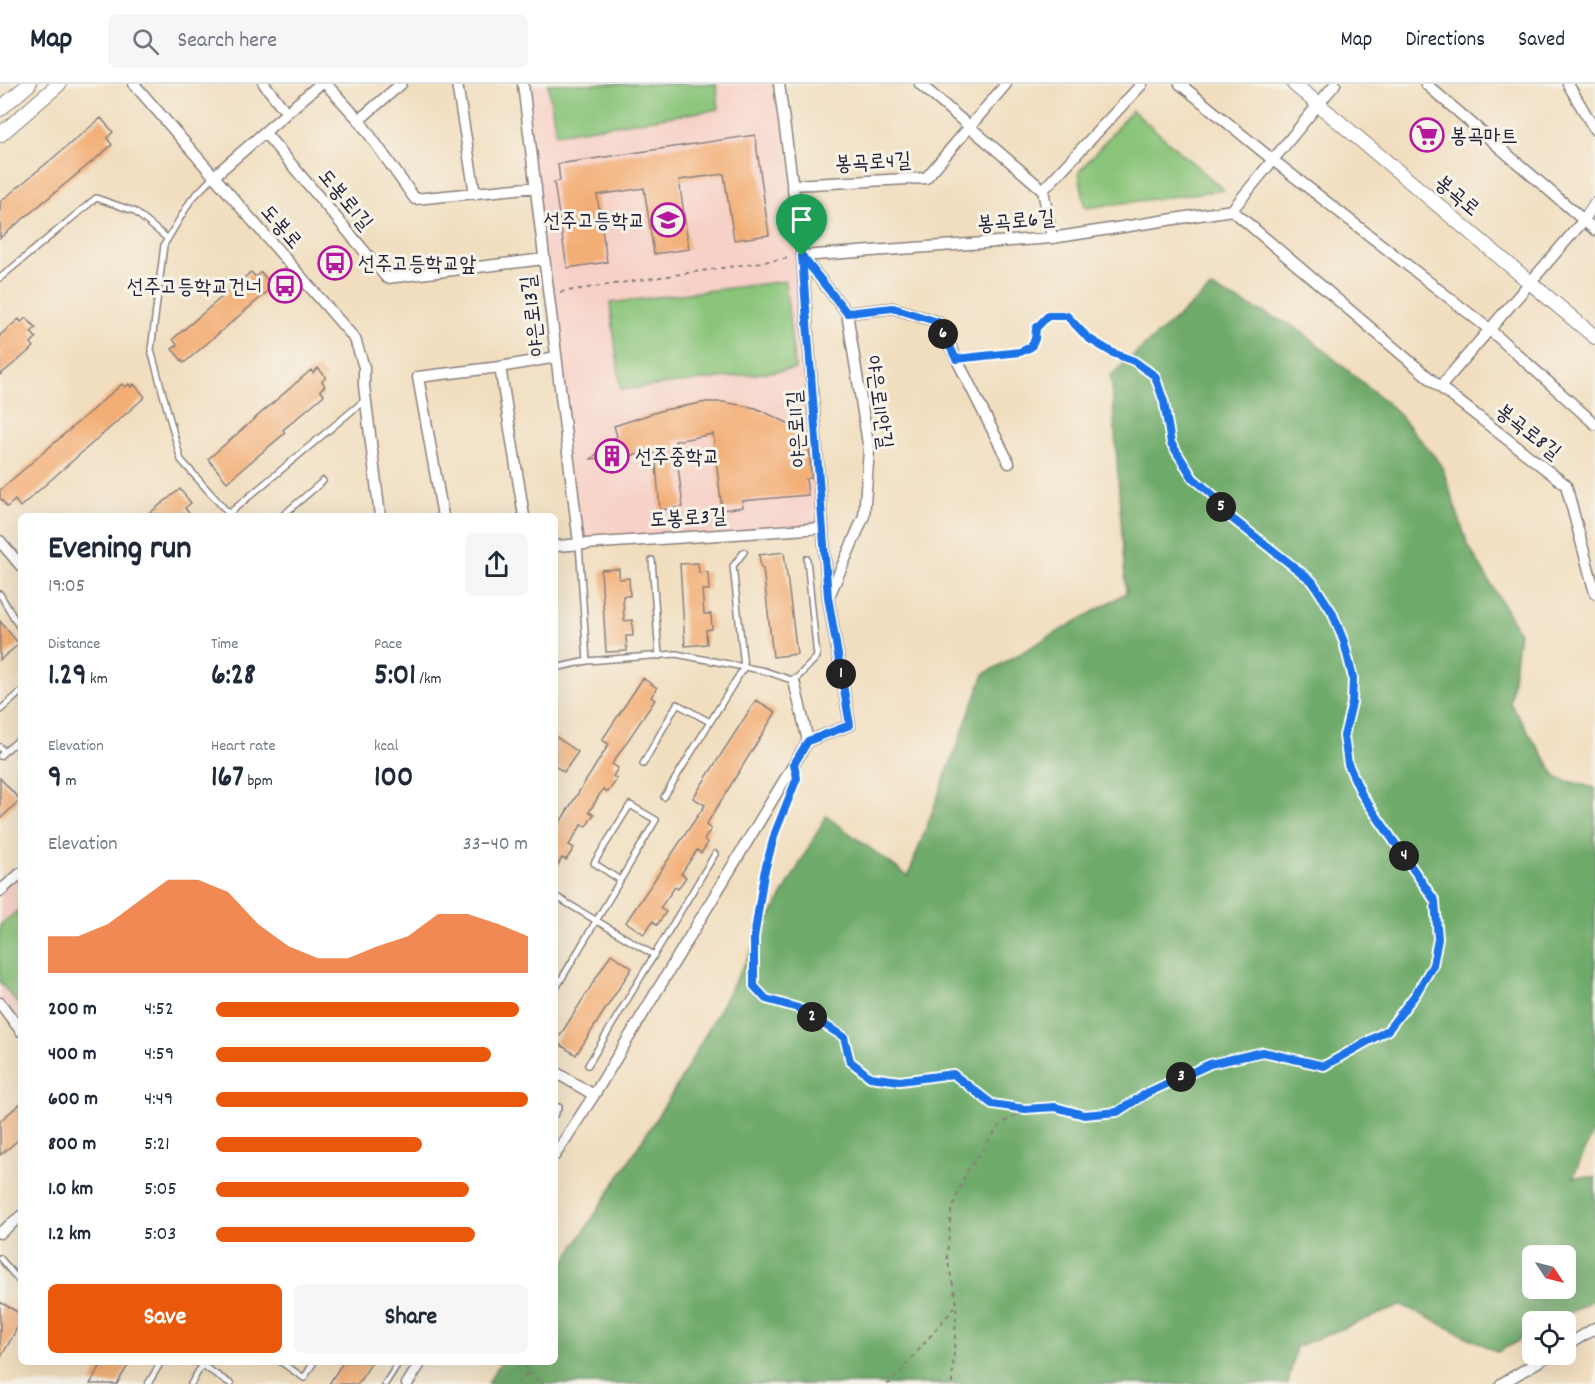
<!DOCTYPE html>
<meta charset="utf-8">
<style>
:root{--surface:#fff;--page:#f6f6f7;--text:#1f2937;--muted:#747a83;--line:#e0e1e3;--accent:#ea580c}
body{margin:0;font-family:Dekko,"Poor Story",sans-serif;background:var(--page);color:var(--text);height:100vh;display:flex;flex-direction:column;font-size:22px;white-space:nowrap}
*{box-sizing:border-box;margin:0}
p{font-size:20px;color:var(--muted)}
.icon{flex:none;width:33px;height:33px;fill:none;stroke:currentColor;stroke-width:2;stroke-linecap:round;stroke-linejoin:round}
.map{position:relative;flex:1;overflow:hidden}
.details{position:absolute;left:18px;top:429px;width:540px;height:852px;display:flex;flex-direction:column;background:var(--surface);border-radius:9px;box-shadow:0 6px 24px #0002}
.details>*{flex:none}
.needle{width:39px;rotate:125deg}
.controls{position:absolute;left:1522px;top:1161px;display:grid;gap:12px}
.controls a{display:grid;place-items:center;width:54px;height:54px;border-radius:9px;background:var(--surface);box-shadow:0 6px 24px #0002;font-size:30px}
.pin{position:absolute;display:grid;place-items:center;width:51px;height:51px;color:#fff;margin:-62px -26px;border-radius:50% 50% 50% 0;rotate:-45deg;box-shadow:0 0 6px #0007}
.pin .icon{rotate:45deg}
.km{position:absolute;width:30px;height:30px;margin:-15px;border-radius:50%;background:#222;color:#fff;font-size:16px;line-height:30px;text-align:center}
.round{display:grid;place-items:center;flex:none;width:63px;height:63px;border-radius:9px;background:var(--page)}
.overview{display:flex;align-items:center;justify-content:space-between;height:102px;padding:0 30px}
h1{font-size:33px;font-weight:800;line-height:45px}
.figures{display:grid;grid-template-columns:repeat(3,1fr);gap:9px;height:102px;padding:6px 30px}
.figures div{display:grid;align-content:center}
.figures b{font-size:30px;font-weight:800}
.figures small{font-size:16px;font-weight:400}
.figures p{font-size:16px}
.chart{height:168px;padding:12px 30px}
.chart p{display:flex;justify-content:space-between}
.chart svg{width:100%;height:108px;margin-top:6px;fill:var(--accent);opacity:.7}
.action{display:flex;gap:12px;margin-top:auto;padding:12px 30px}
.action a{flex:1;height:69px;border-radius:9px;background:var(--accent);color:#fff;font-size:24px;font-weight:800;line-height:69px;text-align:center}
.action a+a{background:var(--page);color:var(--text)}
ul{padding:0 30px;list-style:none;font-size:20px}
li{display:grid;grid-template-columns:96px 72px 1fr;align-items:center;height:45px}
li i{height:15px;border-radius:8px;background:var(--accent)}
header{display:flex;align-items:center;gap:36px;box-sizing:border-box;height:84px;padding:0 30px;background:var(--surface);border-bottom:2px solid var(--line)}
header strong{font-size:28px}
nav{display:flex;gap:33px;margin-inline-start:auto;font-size:21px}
.search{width:420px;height:54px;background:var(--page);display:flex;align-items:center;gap:15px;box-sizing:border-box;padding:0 21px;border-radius:9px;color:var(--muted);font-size:22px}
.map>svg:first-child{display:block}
.built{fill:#f7d1c8}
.green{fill:#89c479;stroke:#56735a;stroke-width:1.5}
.forest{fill:#6eaa69;stroke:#486652;stroke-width:1.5;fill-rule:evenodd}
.building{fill:#f3ae76}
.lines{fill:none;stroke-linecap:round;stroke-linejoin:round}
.service-casing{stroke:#8a807d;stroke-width:8}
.minor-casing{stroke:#8a807d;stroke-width:13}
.tertiary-casing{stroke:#8a807d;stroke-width:16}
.path{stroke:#8a807d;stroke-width:2;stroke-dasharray:4.5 4.5;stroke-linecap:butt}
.service{stroke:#fff;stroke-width:5}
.minor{stroke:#fff;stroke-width:10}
.tertiary{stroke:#fff;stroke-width:14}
.route-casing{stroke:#fff;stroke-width:12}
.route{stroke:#1a73e8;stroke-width:8}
.labels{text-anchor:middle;stroke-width:6;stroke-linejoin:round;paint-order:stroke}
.poi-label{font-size:21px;fill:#22223b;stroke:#f7f3e8;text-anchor:start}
.street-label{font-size:21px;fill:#22223b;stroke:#f7f3e8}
</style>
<header>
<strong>Map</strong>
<div class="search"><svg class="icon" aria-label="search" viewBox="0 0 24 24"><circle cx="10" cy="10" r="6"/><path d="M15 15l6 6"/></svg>Search here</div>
<nav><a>Map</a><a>Directions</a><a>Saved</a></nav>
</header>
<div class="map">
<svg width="1595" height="1300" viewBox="0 0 1595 1300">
<rect width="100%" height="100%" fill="#f7f3e8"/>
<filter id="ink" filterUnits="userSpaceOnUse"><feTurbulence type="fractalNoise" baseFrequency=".0167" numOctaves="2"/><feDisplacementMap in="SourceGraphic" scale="12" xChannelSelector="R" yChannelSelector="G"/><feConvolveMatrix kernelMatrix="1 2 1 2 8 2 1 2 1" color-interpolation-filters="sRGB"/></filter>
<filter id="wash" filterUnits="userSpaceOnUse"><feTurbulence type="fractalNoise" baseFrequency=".008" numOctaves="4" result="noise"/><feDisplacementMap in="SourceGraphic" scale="24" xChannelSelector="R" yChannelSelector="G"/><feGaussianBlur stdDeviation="1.35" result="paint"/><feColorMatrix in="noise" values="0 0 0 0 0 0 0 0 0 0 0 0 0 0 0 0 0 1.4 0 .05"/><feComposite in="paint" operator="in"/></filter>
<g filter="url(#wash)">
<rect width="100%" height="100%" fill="#f1debf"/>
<!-- built -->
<path class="built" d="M 523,0 L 779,0 L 792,101 L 823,444 L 579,459 Z
M 21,789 L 21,947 L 0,919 L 0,807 Z"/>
<!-- green -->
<path class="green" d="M 548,0 L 716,0 L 719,25 L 556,50 Z
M 1132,26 L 1224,106 L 1085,124 L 1079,88 Z
M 785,197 L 795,285 L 621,306 L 610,219 Z
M 21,824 L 21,924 L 0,898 L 0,841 Z"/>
<!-- forest -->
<path class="forest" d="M 1211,204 L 1297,244 L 1393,324 L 1441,380 L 1468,461 L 1519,548 L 1510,619 L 1557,694 L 1595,704 L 1595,1045 L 1573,1093 L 1595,1093 L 1595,1215 L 1555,1237 L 1533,1238 L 1533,1249 L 1498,1268 L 1402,1221 L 1296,1263 L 1288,1300 L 487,1300 L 501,1278 L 555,1278 L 555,1193 L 678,1000 L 826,732 L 908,792 L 984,590 L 1126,509 L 1111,291 ZM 1533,1172 L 1566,1172 L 1566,1204 L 1533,1204 Z"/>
<g id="blocks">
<!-- building -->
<path class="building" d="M 101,34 L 113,48 L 107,54 L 112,61 L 0,154 L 0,118 Z
M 755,51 L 769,151 L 734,156 L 724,90 L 679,96 L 689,165 L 654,170 L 644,104 L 597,111 L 607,178 L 567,184 L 554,98 L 560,97 L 558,80 Z
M 251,188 L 256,193 L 261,188 L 273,203 L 184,279 L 172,265 L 177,261 L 173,255 Z
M 26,234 L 36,244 L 31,248 L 36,254 L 31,259 L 34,263 L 0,291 L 0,251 L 19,235 L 21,238 Z
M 318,284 L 326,293 L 322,297 L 325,302 L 320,306 L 324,311 L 283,346 L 285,349 L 227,398 L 208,375 L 311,286 L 313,289 Z
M 122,300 L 125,303 L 129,300 L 131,303 L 134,300 L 145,313 L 20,423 L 15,416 L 7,423 L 0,414 L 0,406 Z
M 707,318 L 723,318 L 756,324 L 796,343 L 801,343 L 801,346 L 808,350 L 811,394 L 806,395 L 808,411 L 742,417 L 743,423 L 722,426 L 713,350 L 675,357 L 683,423 L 660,426 L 655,369 L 591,375 L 617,352 L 614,342 L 663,326 Z
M 180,405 L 191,419 L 185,424 L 191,432 L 146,432 Z
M 784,468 L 797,570 L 773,573 L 763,484 L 761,484 L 759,471 Z
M 698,479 L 699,489 L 708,488 L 709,506 L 702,506 L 704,530 L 711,530 L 712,545 L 706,546 L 707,560 L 685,562 L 680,480 Z
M 619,485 L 619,495 L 629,494 L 630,512 L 623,512 L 624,537 L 632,536 L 633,552 L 626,552 L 627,567 L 606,568 L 601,486 Z
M 0,537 L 19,560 L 0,576 Z
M 643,594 L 657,604 L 651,613 L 655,616 L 612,680 L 618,684 L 613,692 L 617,695 L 608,708 L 603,705 L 589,728 L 594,730 L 586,743 L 582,740 L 569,761 L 574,764 L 566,776 L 562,774 L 555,786 L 555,746 L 609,660 L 602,656 Z
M 756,616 L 776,628 L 706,741 L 711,745 L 704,756 L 708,759 L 701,769 L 697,766 L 681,790 L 686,793 L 678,805 L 675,803 L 660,824 L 666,828 L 657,841 L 653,837 L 644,850 L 626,838 L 705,721 L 693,714 Z
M 555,652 L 578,668 L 564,688 L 555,682 Z
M 0,694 L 20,716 L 0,735 Z
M 611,870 L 632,884 L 576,971 L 556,958 Z
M 21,1019 L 21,1054 L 0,1071 L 0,1037 Z
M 0,1218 L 21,1230 L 21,1237 L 0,1275 Z
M 103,1278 L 130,1278 L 117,1300 L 90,1300 Z
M 343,1278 L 372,1278 L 358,1300 L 329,1300 Z"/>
</g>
</g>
<g filter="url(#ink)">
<use href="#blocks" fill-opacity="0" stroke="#8a807d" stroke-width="1.5"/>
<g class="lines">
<defs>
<path id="service" d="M 213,93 L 191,116 L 164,161 L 151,266 L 181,376 L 229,430
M 0,194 L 96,114 L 134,127 L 168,155
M 227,431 L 365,316
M 282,432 L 323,397
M 579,460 L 587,577
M 652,476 L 659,572
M 0,510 L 21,546
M 555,584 L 587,577 L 676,570 L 765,587 L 794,597 L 817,573 L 807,475
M 0,626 L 21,608
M 0,663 L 4,668 L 0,672
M 4,668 L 21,654
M 643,680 L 677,620 L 710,638
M 664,713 L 744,583 L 733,482 L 744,468
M 555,812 L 654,871
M 555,906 L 656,736 L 630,721 L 594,779 L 620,796
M 588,981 L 715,770
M 555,1030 L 559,1023
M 0,1174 L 21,1199
M 197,1278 L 231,1300
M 281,1278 L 304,1294 L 314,1278
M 148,1300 L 161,1278
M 191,1300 L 202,1281
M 385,1300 L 399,1278"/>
<path id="minor" d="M 134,0 L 355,255 L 364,283 L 364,302 L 380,432
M 264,0 L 287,29
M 326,0 L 359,36 L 415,115 L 536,103
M 457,0 L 475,110
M 523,0 L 579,459
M 779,0 L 802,172 L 828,513 L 850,641 L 808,657
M 920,0 L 1043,106 L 1052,154
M 1180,0 L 1273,76 L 1489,245 L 1595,340
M 1426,0 L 1595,146
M 1568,0 L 1595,46
M 359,36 L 401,0
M 265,49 L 387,194 L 544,175
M 213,93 L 320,0
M 792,101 L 926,94 L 1006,0
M 1043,106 L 1142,0
M 1232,126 L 1440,303 L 1566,401 L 1595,509
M 802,172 L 1052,154 L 1232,126 L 1335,0
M 802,172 L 847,229 L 869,366 L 864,432 L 830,510
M 847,229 L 893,224 L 938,238 L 1009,379
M 500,283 L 524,432
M 1440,303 L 1584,136 L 1595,119
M 443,432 L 418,293 L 500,283 L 556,273
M 0,457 L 21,482
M 555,462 L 823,444
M 0,807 L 21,789
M 0,919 L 21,947
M 555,988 L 594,1011
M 555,1071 L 594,1011 L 808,657 L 794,597
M 0,1149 L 21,1132
M 1566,1262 L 1595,1244
M 407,1300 L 421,1278
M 1501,1300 L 1551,1270"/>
<path id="tertiary" d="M 1294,0 L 1595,253
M 0,25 L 29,0
M 0,51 L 59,0"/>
</defs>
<!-- service casing -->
<use href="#service" class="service-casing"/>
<!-- minor casing -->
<use href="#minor" class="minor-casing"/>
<!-- tertiary casing -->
<use href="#tertiary" class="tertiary-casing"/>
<!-- path -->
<path class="path" d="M 560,208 L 789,174
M 789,714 C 771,759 757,807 754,855 C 753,871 754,886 754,902 L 766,915 L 798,924 L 844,953 L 850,977 L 870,993 L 900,997 L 953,990 L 992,1020 L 1025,1025 L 1055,1023 L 1084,1031 L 1117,1028 L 1147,1009 L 1210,980 L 1263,968 L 1324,982 L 1388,946 L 1415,911 L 1433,881 L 1438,855 L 1435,817 L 1362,711 L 1348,680 L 1344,652 L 1352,619 L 1353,594 L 1344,558 L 1332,528 L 1312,497 L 1225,429 L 1212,410 L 1193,394 L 1171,359 L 1164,318 L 1155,292 L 1134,277 L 1113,269 L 1088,253 L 1067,232 L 1048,232 L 1036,244 L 1035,255 L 1031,263 L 1020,268 L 971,274
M 527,1289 L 544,1300
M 518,1300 L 527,1289 L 525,1278
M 887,1300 L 892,1298 L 957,1220
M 952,1300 L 957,1220 L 947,1173 L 951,1128 L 966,1089 L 1000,1041 L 1025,1025"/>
<!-- service -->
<use href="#service" class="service"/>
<!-- minor -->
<use href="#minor" class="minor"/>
<!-- tertiary -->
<use href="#tertiary" class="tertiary"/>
</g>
</g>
<g class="lines" filter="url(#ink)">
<defs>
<path id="route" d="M 802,172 L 847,229 L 893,224 L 938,238 L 956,275 L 1020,268 L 1031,263 L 1035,255 L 1036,244 L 1048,232 L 1067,232 L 1088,254 L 1113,269 L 1134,277 L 1155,292 L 1164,318 L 1171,359 L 1193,394 L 1212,410 L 1225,429 L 1312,497 L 1332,528 L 1344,558 L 1353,594 L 1352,619 L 1344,652 L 1348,680 L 1362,711 L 1435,817 L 1438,855 L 1433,881 L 1415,911 L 1388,946 L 1324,982 L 1263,968 L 1210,980 L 1147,1009 L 1117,1028 L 1084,1031 L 1055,1023 L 1025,1025 L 992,1020 L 953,990 L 900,997 L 870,993 L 850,977 L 844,953 L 798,924 L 766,915 L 754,902 L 754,854 L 764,790 L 775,749 L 797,694 L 794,680 L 808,657 L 850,641 L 828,513 Z"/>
</defs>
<!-- route casing -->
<use href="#route" class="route-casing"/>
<!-- route -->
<use href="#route" class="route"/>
</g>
<!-- icons -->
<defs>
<symbol id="supermarket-ring" viewBox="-11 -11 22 22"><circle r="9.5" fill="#f7f3e8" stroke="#b5179e" stroke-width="1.5"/><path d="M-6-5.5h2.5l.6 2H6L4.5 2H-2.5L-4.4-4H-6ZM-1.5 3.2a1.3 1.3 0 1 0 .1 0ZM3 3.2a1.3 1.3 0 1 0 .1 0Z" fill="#b5179e"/></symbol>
<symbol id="school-ring" viewBox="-11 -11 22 22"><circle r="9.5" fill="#f7f3e8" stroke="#b5179e" stroke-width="1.5"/><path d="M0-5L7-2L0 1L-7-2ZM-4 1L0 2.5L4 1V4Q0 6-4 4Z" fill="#b5179e"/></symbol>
<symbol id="bus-ring" viewBox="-11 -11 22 22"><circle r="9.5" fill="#f7f3e8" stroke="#b5179e" stroke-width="1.5"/><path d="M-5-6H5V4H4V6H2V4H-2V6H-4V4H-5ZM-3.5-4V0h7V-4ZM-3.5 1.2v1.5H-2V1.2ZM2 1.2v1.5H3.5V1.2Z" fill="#b5179e"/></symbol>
<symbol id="building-ring" viewBox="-11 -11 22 22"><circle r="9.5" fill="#f7f3e8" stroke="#b5179e" stroke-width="1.5"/><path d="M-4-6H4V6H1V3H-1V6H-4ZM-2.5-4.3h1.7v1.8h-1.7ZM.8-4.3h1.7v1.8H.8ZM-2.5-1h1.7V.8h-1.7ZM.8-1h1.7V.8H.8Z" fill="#b5179e"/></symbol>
</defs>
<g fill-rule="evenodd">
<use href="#supermarket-ring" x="1408" y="32" width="38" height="38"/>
<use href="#school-ring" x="649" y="117" width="38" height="38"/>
<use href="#bus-ring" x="316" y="160" width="38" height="38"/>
<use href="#bus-ring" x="266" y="183" width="38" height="38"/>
<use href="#building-ring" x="593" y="353" width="38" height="38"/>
</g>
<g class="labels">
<!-- poi labels -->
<g class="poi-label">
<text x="1450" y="58">봉곡마트</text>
<text x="645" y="143" text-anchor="end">선주고등학교</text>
<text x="358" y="186">선주고등학교앞</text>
<text x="262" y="209" text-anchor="end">선주고등학교건너</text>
<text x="635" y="379">선주중학교</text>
</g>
<!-- street labels -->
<g class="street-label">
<text transform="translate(873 77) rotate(-3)" y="7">봉곡로4길</text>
<text transform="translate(1458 111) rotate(40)" y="7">봉곡로</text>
<text transform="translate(346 115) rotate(50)" y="7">도봉로1길</text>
<text transform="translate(1016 136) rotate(-5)" y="7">봉곡로6길</text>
<text transform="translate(282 142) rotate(49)" y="7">도봉로</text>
<text transform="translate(532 232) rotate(-97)" y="7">야은로13길</text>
<text transform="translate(880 318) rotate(82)" y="7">야은로11안길</text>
<text transform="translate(796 345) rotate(-94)" y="7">야은로11길</text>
<text transform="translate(1529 347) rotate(38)" y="7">봉곡로8길</text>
<text transform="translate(688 433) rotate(-3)" y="7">도봉로3길</text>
</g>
</g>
</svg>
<div class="controls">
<a><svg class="needle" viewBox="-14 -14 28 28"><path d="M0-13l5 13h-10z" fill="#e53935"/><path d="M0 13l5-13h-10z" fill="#747a83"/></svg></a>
<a><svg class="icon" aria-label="locate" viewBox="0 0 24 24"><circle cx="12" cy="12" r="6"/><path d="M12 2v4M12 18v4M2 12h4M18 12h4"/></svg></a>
</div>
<div class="pin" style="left:802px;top:172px;background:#1e9e55"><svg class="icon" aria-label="arrive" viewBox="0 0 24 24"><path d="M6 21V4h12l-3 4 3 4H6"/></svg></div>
<b class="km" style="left:841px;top:590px">1</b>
<b class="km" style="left:812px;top:933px">2</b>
<b class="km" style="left:1181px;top:993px">3</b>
<b class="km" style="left:1404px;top:772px">4</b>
<b class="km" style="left:1221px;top:423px">5</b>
<b class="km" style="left:943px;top:250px">6</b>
<section class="details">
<div class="overview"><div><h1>Evening run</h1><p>19:05</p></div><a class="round"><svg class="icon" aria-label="share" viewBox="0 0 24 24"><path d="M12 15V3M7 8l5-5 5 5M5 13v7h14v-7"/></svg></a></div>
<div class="figures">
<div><p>Distance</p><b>1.29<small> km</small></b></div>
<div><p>Time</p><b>6:28</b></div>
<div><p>Pace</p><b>5:01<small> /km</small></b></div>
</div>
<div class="figures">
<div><p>Elevation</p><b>9<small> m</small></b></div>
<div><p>Heart rate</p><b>167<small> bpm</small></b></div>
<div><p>kcal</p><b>100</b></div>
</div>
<div class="chart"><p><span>Elevation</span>33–40 m</p>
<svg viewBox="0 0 160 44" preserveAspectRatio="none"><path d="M0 44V29L10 29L20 24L30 15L40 6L50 6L60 11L70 24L80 33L90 38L100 38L110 33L120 29L130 20L140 20L150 24L160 29V44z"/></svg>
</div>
<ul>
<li><b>200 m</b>4:52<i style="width:97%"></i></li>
<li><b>400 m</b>4:59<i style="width:88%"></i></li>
<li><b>600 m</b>4:49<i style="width:100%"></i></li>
<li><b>800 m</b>5:21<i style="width:66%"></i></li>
<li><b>1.0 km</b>5:05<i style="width:81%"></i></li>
<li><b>1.2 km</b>5:03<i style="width:83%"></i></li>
</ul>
<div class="action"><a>Save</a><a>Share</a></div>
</section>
</div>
